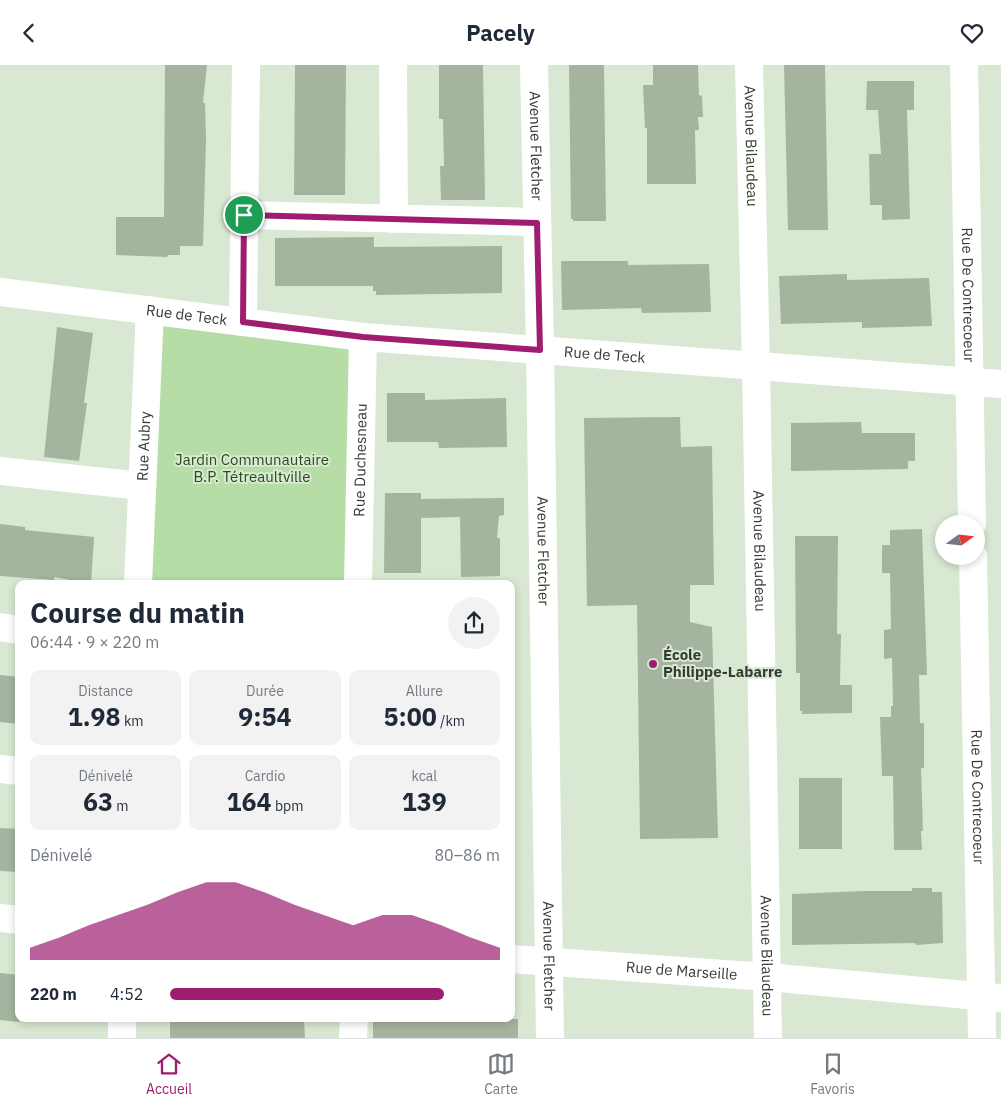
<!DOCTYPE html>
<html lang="fr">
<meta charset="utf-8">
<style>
:root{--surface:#fff;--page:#f2f2f3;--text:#1f2937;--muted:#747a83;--line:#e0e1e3;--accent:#9e1d70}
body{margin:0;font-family:"IBM Plex Sans",sans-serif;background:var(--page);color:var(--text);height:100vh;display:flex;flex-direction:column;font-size:19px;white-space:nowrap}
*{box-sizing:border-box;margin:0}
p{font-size:16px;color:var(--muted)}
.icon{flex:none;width:28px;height:28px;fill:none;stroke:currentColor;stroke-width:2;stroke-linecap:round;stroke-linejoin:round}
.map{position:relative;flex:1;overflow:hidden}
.panel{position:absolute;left:15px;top:515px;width:500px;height:442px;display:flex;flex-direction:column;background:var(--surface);border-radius:10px;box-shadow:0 2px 8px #0003}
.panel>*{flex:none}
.needle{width:32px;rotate:75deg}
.buttons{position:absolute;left:935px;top:450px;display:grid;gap:10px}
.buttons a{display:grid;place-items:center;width:50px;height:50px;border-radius:50%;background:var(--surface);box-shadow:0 2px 8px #0003;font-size:25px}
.pin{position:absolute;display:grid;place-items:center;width:42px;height:42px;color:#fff;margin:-21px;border:2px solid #fff;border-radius:50%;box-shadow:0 1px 5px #0007}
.round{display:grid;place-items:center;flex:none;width:52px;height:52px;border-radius:26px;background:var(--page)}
.head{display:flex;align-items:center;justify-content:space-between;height:85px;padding:0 15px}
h1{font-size:28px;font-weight:700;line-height:38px}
.metrics{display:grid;grid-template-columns:repeat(3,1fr);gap:8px;height:85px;padding:5px 15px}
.metrics div{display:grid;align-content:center;border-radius:10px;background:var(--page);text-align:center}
.metrics b{font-size:25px;font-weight:700}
.metrics small{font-size:14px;font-weight:400}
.metrics p{font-size:14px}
.chart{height:140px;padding:10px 15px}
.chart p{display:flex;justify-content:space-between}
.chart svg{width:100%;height:90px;margin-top:5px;fill:var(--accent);opacity:.7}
ul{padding:0 15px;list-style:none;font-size:16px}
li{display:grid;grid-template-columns:80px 60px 1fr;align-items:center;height:38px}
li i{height:12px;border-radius:6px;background:var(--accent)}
header{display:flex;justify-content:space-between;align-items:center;height:65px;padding:0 15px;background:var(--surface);font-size:22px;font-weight:700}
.tab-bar{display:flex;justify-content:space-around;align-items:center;height:70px;border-top:1px solid var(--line);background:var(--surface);font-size:14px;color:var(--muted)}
.tab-bar a{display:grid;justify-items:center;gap:2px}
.tab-bar .on{color:var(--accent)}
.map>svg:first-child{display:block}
.green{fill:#b5dda5}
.building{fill:#a5b49f}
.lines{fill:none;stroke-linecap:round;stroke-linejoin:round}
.minor{stroke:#fff;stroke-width:28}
.route-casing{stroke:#fff;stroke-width:10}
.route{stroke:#9e1d70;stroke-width:6}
.poi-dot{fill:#9e1d70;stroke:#d8e8d2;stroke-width:2}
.labels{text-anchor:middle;stroke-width:4;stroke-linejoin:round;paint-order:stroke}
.street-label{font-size:15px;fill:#353c33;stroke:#d8e8d2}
.park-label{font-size:15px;fill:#274e15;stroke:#d8e8d2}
.poi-label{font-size:15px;font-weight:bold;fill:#353c33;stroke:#d8e8d2;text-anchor:start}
</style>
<header><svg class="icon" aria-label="back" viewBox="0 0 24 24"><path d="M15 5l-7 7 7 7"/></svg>Pacely<svg class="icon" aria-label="heart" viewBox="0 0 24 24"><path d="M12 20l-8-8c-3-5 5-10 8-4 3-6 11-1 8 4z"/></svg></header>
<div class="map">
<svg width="1001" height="973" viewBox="0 0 1001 973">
<rect width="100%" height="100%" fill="#d8e8d2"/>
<!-- green -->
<path class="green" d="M 150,245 L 363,272 L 358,519 L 138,519 Z"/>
<!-- building -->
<path class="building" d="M 165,0 L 207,0 L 203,38 L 205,38 L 206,74 L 203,181 L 180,181 L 180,190 L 168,190 L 167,192 L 116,190 L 116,152 L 164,152 Z
M 295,0 L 346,0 L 345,130 L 294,130 Z
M 439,0 L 483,0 L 485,135 L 441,135 L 440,101 L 444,101 L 443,54 L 439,54 Z
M 569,0 L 604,0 L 606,156 L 573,156 L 573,154 L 571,154 Z
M 653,0 L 698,0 L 699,30 L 702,31 L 703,52 L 698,52 L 699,65 L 695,65 L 696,119 L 647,119 L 647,63 L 645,63 L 643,20 L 653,20 Z
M 784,0 L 825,0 L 828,165 L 788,165 Z
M 867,16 L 914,16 L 914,45 L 907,45 L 910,154 L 882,155 L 882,140 L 870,140 L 869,89 L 881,89 L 878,45 L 866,45 Z
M 374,172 L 374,182 L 502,181 L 502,228 L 376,230 L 376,226 L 373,226 L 373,221 L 275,221 L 275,173 Z
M 561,196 L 628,196 L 628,200 L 709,199 L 711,247 L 642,248 L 641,243 L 562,245 Z
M 847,209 L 847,215 L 929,213 L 932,261 L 862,263 L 862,257 L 781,259 L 779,211 Z
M 57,262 L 93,268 L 84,338 L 87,338 L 79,396 L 44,392 Z
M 387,328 L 425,328 L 425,335 L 506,333 L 507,382 L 439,383 L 438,377 L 387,377 Z
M 680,352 L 681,382 L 712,381 L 714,520 L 690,520 L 690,557 L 712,562 L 718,773 L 640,774 L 637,540 L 587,541 L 584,353 Z
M 861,357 L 862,368 L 915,368 L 915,396 L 908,396 L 908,404 L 791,406 L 791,358 Z
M 385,428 L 421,428 L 421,434 L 504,433 L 504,450 L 499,451 L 497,473 L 500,473 L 500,511 L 461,512 L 460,452 L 421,453 L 421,508 L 384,508 Z
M 0,459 L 25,462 L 25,465 L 94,472 L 91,519 L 54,512 L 54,515 L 0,511 Z
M 922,464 L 927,610 L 919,610 L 920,658 L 924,658 L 924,703 L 921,703 L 923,766 L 921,766 L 922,785 L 894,785 L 893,711 L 882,711 L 880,652 L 891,652 L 891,641 L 893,641 L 892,593 L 884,594 L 884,565 L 891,564 L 890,508 L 882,508 L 882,480 L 890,480 L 890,465 Z
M 795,471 L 838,471 L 837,569 L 841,569 L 840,620 L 852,620 L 852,648 L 802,649 L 802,646 L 800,646 L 800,608 L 796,608 Z
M 0,610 L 19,612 L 19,659 L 0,657 Z
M 799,713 L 842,713 L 842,784 L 799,784 Z
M 0,763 L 19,764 L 19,807 L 0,806 Z
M 912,823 L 932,823 L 932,827 L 942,827 L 943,878 L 916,880 L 915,878 L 792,880 L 792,829 L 863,826 L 912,826 Z
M 0,908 L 19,910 L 19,957 L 0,955 Z
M 170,954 L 304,954 L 305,973 L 170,973 Z
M 373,954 L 518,954 L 518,973 L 373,973 Z"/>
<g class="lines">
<!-- minor -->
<g class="minor">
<path d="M 393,0 L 394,154"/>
<path id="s1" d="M 534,0 L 540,285 L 550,973"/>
<path id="s2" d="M 749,0 L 756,301 L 768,973"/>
<path id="s3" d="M 964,0 L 972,459"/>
<path d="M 245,150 L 537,157"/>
<path id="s4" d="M 0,227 L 363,272 L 1001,319"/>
<path d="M 243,257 L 246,0"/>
<path d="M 0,406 L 142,421"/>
<path id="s5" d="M 973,491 L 982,973"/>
<path id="s6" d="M 138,519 L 150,245"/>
<path id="s7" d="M 358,519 L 363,272"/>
<path d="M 0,562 L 19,565"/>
<path d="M 0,704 L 19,706"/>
<path d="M 0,853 L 19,855"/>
<path id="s8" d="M 511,894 L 767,912 L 1001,933"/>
<path d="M 122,973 L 122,954"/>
<path d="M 353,973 L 354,954"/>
</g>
</g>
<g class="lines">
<defs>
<path id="route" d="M 244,150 L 537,158 L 540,285 L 363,272 L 243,257 Z"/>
</defs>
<!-- route casing -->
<use href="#route" class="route-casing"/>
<!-- route -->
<use href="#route" class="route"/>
</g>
<!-- markers -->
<circle class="poi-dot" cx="653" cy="599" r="5"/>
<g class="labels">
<!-- street labels -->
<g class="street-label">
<text dy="5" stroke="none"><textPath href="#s1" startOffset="81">Avenue Fletcher</textPath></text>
<text dy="5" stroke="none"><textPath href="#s2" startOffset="81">Avenue Bilaudeau</textPath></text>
<text dy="5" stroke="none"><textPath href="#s3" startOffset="230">Rue De Contrecoeur</textPath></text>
<text dy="5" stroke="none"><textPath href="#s4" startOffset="188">Rue de Teck</textPath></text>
<text dy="5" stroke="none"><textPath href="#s4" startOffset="608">Rue de Teck</textPath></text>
<text dy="5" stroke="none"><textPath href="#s6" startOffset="138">Rue Aubry</textPath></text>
<text dy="5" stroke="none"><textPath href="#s7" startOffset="124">Rue Duchesneau</textPath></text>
<text dy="5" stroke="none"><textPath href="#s1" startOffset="486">Avenue Fletcher</textPath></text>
<text dy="5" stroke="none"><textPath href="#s2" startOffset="486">Avenue Bilaudeau</textPath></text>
<text dy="5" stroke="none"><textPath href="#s5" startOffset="241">Rue De Contrecoeur</textPath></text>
<text dy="5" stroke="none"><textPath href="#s1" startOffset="891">Avenue Fletcher</textPath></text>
<text dy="5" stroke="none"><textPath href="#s2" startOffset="891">Avenue Bilaudeau</textPath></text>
<text dy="5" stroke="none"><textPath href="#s8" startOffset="171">Rue de Marseille</textPath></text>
</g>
<!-- park labels -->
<g class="park-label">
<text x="252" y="400">Jardin Communautaire<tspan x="252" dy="17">B.P. Tétreaultville</tspan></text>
</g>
<!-- poi labels -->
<g class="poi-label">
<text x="663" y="595">École<tspan x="663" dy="17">Philippe-Labarre</tspan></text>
</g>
</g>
</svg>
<div class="buttons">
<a><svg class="needle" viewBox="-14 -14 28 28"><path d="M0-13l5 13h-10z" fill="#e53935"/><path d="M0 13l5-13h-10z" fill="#747a83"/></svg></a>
</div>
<div class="pin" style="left:244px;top:150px;background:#1e9e55"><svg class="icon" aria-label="arrive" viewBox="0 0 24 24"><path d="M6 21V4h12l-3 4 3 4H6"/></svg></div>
<section class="panel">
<div class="head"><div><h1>Course du matin</h1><p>06:44 · 9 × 220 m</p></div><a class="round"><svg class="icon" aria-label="share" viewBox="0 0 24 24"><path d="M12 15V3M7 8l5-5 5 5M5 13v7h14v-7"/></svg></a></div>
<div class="metrics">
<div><p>Distance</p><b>1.98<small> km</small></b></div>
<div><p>Durée</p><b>9:54</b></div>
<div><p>Allure</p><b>5:00<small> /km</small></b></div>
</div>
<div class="metrics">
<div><p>Dénivelé</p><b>63<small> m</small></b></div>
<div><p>Cardio</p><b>164<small> bpm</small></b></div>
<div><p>kcal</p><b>139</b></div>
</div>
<div class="chart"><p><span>Dénivelé</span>80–86 m</p>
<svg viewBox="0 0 160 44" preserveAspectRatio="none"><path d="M0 44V38L10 33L20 27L30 22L40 17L50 11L60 6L70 6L80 11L90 17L100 22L110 27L120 22L130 22L140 27L150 33L160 38V44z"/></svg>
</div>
<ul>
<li><b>220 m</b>4:52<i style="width:83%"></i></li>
</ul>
</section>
</div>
<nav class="tab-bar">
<a class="on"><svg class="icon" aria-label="home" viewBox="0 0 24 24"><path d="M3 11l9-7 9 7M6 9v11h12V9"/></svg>Accueil</a>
<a><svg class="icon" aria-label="map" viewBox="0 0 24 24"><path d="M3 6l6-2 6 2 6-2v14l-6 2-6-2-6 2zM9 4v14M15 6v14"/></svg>Carte</a>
<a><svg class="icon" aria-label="saved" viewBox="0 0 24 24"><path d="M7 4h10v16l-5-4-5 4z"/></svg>Favoris</a>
</nav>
